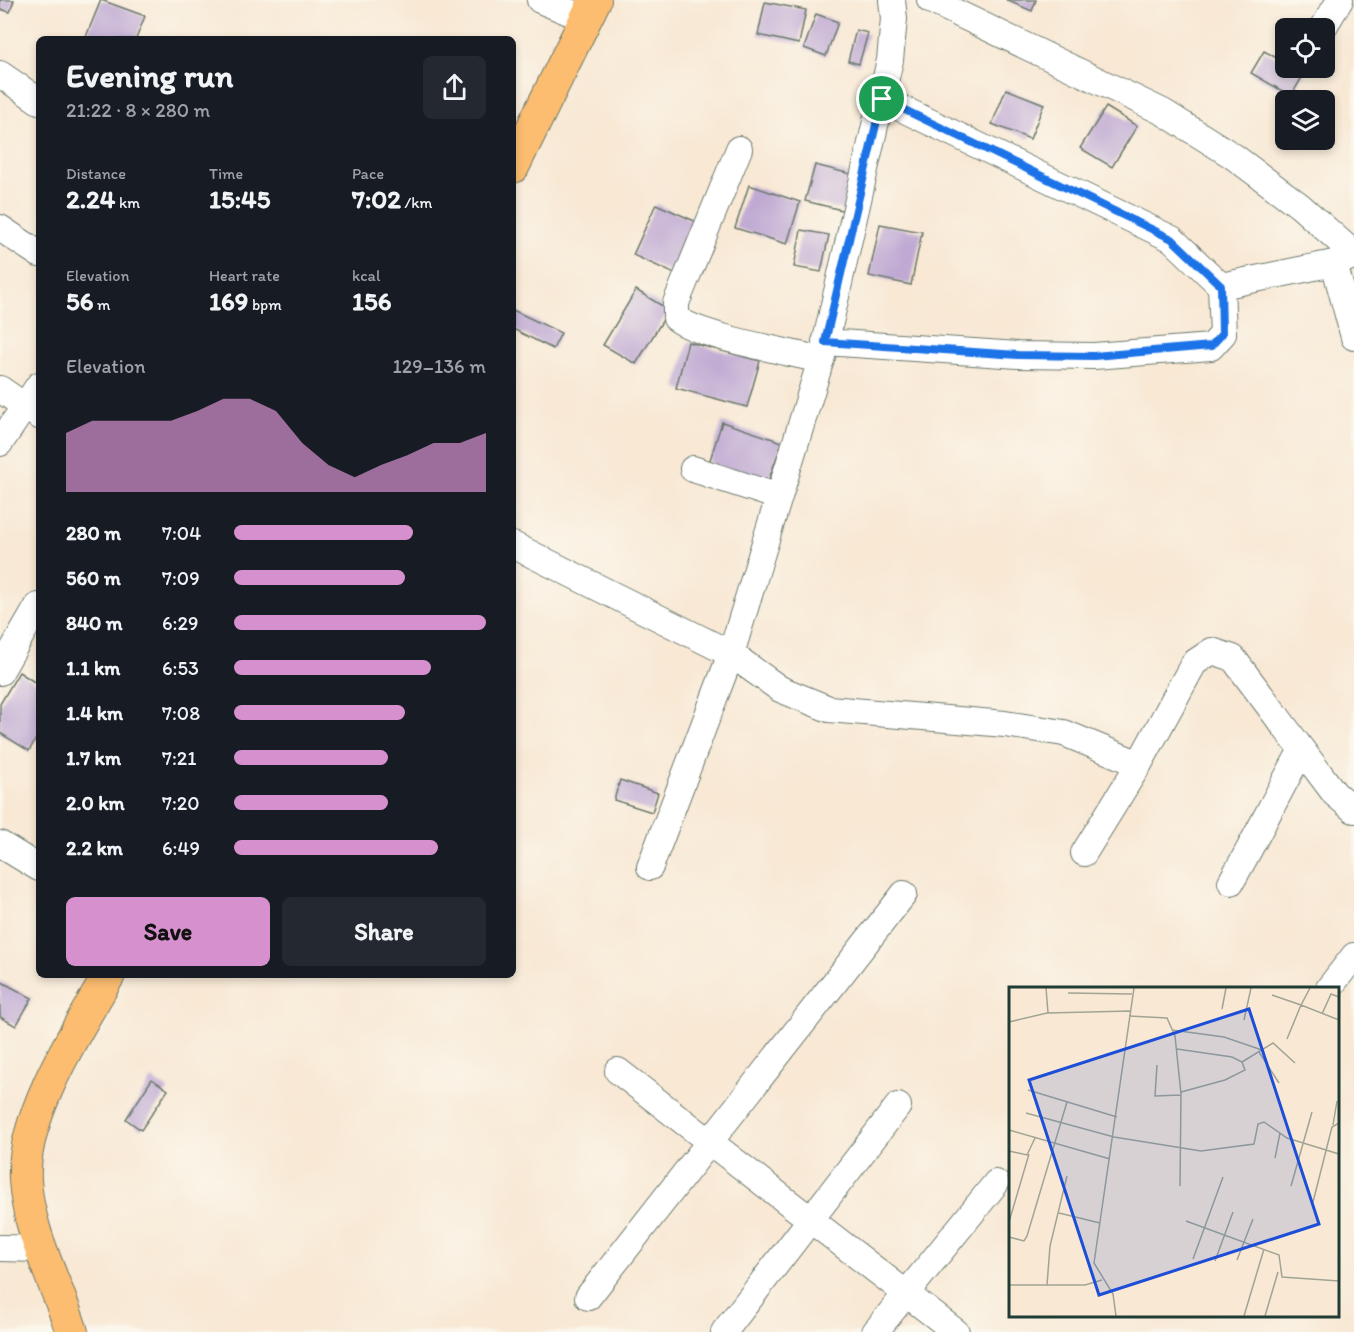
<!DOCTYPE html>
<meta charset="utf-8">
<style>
:root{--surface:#171b24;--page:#242831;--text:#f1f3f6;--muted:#9ea1a6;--accent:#d690ce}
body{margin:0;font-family:Itim,sans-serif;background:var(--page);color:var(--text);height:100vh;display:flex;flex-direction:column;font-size:22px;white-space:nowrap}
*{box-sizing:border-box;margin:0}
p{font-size:20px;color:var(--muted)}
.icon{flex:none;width:33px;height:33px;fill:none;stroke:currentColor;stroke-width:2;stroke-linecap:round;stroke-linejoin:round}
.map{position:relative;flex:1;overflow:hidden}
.drawer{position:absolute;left:36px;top:36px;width:480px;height:942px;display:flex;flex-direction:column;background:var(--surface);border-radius:9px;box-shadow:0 3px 9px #0003}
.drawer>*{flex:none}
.controls{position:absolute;left:1275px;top:18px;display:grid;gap:12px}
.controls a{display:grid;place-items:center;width:60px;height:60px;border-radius:9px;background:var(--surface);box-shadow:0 3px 9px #0003;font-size:30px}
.pin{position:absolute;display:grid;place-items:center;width:51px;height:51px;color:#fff;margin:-26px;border:3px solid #fff;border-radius:50%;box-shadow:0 2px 6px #0007}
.round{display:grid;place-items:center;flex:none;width:63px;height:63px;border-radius:9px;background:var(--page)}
.overview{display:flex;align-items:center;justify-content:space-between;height:102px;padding:0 30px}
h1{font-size:33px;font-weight:700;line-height:45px}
.stats{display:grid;grid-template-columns:repeat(3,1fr);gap:9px;height:102px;padding:6px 30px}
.stats div{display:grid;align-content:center}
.stats b{font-size:26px;font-weight:700}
.stats small{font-size:16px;font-weight:400}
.stats p{font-size:16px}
.chart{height:168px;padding:12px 30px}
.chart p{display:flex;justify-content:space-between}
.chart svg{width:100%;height:108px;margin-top:6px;fill:var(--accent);opacity:.7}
.button{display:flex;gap:12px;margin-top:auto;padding:12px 30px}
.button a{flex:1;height:69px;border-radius:9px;background:var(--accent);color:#111;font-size:24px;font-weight:700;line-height:69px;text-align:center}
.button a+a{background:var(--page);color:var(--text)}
ul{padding:0 30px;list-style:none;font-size:20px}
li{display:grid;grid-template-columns:96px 72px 1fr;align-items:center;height:45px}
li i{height:15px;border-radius:8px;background:var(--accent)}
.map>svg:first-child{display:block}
.building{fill:#c0aad3}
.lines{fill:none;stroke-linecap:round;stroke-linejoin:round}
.minor-casing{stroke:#6b796c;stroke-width:28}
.major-casing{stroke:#6b796c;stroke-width:34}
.minor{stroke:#fff;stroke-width:26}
.major{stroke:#fcbd6f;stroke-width:32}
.route-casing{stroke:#fff;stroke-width:12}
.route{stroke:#1a73e8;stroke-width:8}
.inset-road{fill:none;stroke:#a1a494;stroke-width:1.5}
.view{fill:#1d4ed8;fill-opacity:0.15;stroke:#1d4ed8;stroke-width:3}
.inset-edge{fill:none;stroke:#1f3d34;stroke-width:3}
</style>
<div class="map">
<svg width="1354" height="1332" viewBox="0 0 1354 1332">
<rect width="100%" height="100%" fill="#fbf7ec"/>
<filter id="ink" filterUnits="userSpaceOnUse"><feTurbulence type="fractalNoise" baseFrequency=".0167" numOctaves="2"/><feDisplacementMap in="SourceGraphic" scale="12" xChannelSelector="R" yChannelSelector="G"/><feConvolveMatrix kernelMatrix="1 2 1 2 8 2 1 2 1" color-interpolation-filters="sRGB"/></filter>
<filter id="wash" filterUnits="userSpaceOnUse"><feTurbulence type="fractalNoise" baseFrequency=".008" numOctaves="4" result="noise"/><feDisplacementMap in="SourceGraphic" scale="24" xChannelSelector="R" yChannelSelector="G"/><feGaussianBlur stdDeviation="1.35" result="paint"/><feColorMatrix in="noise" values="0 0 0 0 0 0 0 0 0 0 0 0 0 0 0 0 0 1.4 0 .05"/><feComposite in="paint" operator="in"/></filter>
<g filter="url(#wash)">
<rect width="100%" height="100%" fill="#f8e8d4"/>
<g id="blocks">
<!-- building -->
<path class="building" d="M 0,0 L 14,0 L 10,12 L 0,9 Z
M 101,0 L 145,16 L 136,39 L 85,39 Z
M 1006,0 L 1036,0 L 1032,11 Z
M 765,2 L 806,10 L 799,44 L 758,35 Z
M 816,14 L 838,22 L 826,56 L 804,48 Z
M 856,30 L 868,33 L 859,64 L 848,61 Z
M 1264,51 L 1286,63 L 1286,68 L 1293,68 L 1304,74 L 1291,96 L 1251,73 Z
M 1006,89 L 1044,104 L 1030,139 L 992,124 Z
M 1106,107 L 1137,126 L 1112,167 L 1080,148 Z
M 815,165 L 863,177 L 854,213 L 805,201 Z
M 749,185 L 800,202 L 787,244 L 735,228 Z
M 656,204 L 699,223 L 675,274 L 633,255 Z
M 880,224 L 922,232 L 911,285 L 869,276 Z
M 801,230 L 829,235 L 821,272 L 794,267 Z
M 636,290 L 669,310 L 636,364 L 603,345 Z
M 513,310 L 561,333 L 553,349 L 513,329 Z
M 688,342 L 760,361 L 747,407 L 676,388 Z
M 722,422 L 782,442 L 768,482 L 709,463 Z
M 19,672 L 39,685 L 39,733 L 29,751 L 0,733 L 0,704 Z
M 620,780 L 658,793 L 652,812 L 614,800 Z
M 0,981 L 32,998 L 16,1026 L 0,1017 Z
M 152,1079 L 168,1090 L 141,1130 L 126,1119 Z"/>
</g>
</g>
<g filter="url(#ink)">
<use href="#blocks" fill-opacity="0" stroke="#6b796c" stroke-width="1.5"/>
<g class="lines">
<defs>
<path id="minor" d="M 540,0 L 586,19
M 930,0 L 1163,112 L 1233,156 L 1300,206 L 1354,254
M 1323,28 L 1340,0
M 0,74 L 39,101
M 739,149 L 676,303 L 676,318 C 700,337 786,351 821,360
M 0,228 L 39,254
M 1334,263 L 1354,337
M 1221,286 L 1334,263 L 1354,256
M 825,342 L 1018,355 L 1094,356 L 1211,347 L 1223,334 L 1221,286 L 1172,239 L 882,99
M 0,389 L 39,416
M 0,443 L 39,385
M 693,469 L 779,497
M 513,545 L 731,654 L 780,689 L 829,709 L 1005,724 L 1064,733 L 1139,764 L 1194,663 L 1212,651 L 1233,658 L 1335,794 L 1354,810
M 0,672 L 38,606
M 0,844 L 39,868
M 1084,853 L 1139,764
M 650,867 L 731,654 L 823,353 L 890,60 L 894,19 L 892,0
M 1231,882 C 1256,839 1277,794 1302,750
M 1329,988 L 1354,956
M 618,1071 L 956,1332
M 0,1248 L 41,1249
M 588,1297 L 904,894
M 724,1332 L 898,1106
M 875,1332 L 996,1183"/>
<path id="major" d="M 513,167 L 595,0
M 72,1332 C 56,1282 28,1232 25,1180 C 21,1117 78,1028 109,975"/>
</defs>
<!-- minor casing -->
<use href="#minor" class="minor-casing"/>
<!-- major casing -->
<use href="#major" class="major-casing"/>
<!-- minor -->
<use href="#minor" class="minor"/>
<!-- major -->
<use href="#major" class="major"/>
</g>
</g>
<g class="lines" filter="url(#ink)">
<defs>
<path id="route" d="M 882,99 L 1172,239 L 1221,286 L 1222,334 L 1211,346 L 1094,356 L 1018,355 L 825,342 Z"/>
</defs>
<!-- route casing -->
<use href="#route" class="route-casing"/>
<!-- route -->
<use href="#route" class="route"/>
</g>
<!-- overview -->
<g transform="translate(1009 987)">
<rect width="330" height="330" fill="#f8e8d4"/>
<path class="inset-road" d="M 37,1 L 39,26M 59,6 L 123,7M 263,8 L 292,18 L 301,1M 213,22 L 217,1M 313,27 L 322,7 L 330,10M 120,29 L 158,31 L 166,49 L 172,107 L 171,199M 235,33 L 242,1M 0,35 L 38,26 L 121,24M 163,43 L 215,50 L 253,63M 278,52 L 292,18 L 330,33M 168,62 L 223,70 L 233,75 L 236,83 L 216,93 L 172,105M 250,65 L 270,96M 233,75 L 264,56 L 286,76M 148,78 L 146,109 L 172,108M 19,103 L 108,130M 17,126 L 105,150 L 192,164 L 245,157 L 249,137 L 255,135 L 278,151 L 330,167M 324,138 L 328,114M 0,143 L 101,172M 0,164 L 18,168 L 26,151M 266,171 L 271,146M 282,199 L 303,125M 304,215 L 323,140 L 330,136M 50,226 L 91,236M 177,234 L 270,268 L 273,290 L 330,294M 0,235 L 20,167M 0,250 L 15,254 L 18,249 L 58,115M 184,272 L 214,190M 228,273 L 244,232M 206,274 L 224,225M 0,298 L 76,298 L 93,293M 38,298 L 41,259 L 58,189M 107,329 L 104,307 L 85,276 L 125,1M 235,329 L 255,262M 256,329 L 269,285"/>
<path class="view" d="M 240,22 L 310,237 L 90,308 L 20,93 Z"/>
<rect width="330" height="330" class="inset-edge"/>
</g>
</svg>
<div class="controls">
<a><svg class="icon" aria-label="locate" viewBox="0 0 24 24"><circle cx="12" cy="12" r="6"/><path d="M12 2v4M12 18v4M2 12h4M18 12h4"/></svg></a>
<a><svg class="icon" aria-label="layers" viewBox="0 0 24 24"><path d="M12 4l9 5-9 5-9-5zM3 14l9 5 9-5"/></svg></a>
</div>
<div class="pin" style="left:882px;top:99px;background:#1e9e55"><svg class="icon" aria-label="arrive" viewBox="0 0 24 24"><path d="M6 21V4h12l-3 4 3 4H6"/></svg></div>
<section class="drawer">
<div class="overview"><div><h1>Evening run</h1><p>21:22 · 8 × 280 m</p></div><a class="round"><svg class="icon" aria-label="share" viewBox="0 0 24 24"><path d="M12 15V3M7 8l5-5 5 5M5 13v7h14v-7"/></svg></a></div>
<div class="stats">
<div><p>Distance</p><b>2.24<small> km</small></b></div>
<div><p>Time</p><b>15:45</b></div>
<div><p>Pace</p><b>7:02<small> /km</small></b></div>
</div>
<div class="stats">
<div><p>Elevation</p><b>56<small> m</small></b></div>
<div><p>Heart rate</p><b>169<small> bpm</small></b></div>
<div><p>kcal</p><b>156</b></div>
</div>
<div class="chart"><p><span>Elevation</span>129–136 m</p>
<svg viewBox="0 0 160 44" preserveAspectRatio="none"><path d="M0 44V20L10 15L20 15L30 15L40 15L50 11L60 6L70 6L80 11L90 24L100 33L110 38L120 33L130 29L140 24L150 24L160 20V44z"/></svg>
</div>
<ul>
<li><b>280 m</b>7:04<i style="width:71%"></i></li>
<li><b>560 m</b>7:09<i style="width:68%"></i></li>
<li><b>840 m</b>6:29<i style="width:100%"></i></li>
<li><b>1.1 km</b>6:53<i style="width:78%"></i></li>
<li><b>1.4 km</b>7:08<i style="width:68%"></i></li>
<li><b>1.7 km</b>7:21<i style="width:61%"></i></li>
<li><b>2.0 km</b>7:20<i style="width:61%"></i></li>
<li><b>2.2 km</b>6:49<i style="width:81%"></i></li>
</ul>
<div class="button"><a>Save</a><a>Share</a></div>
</section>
</div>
